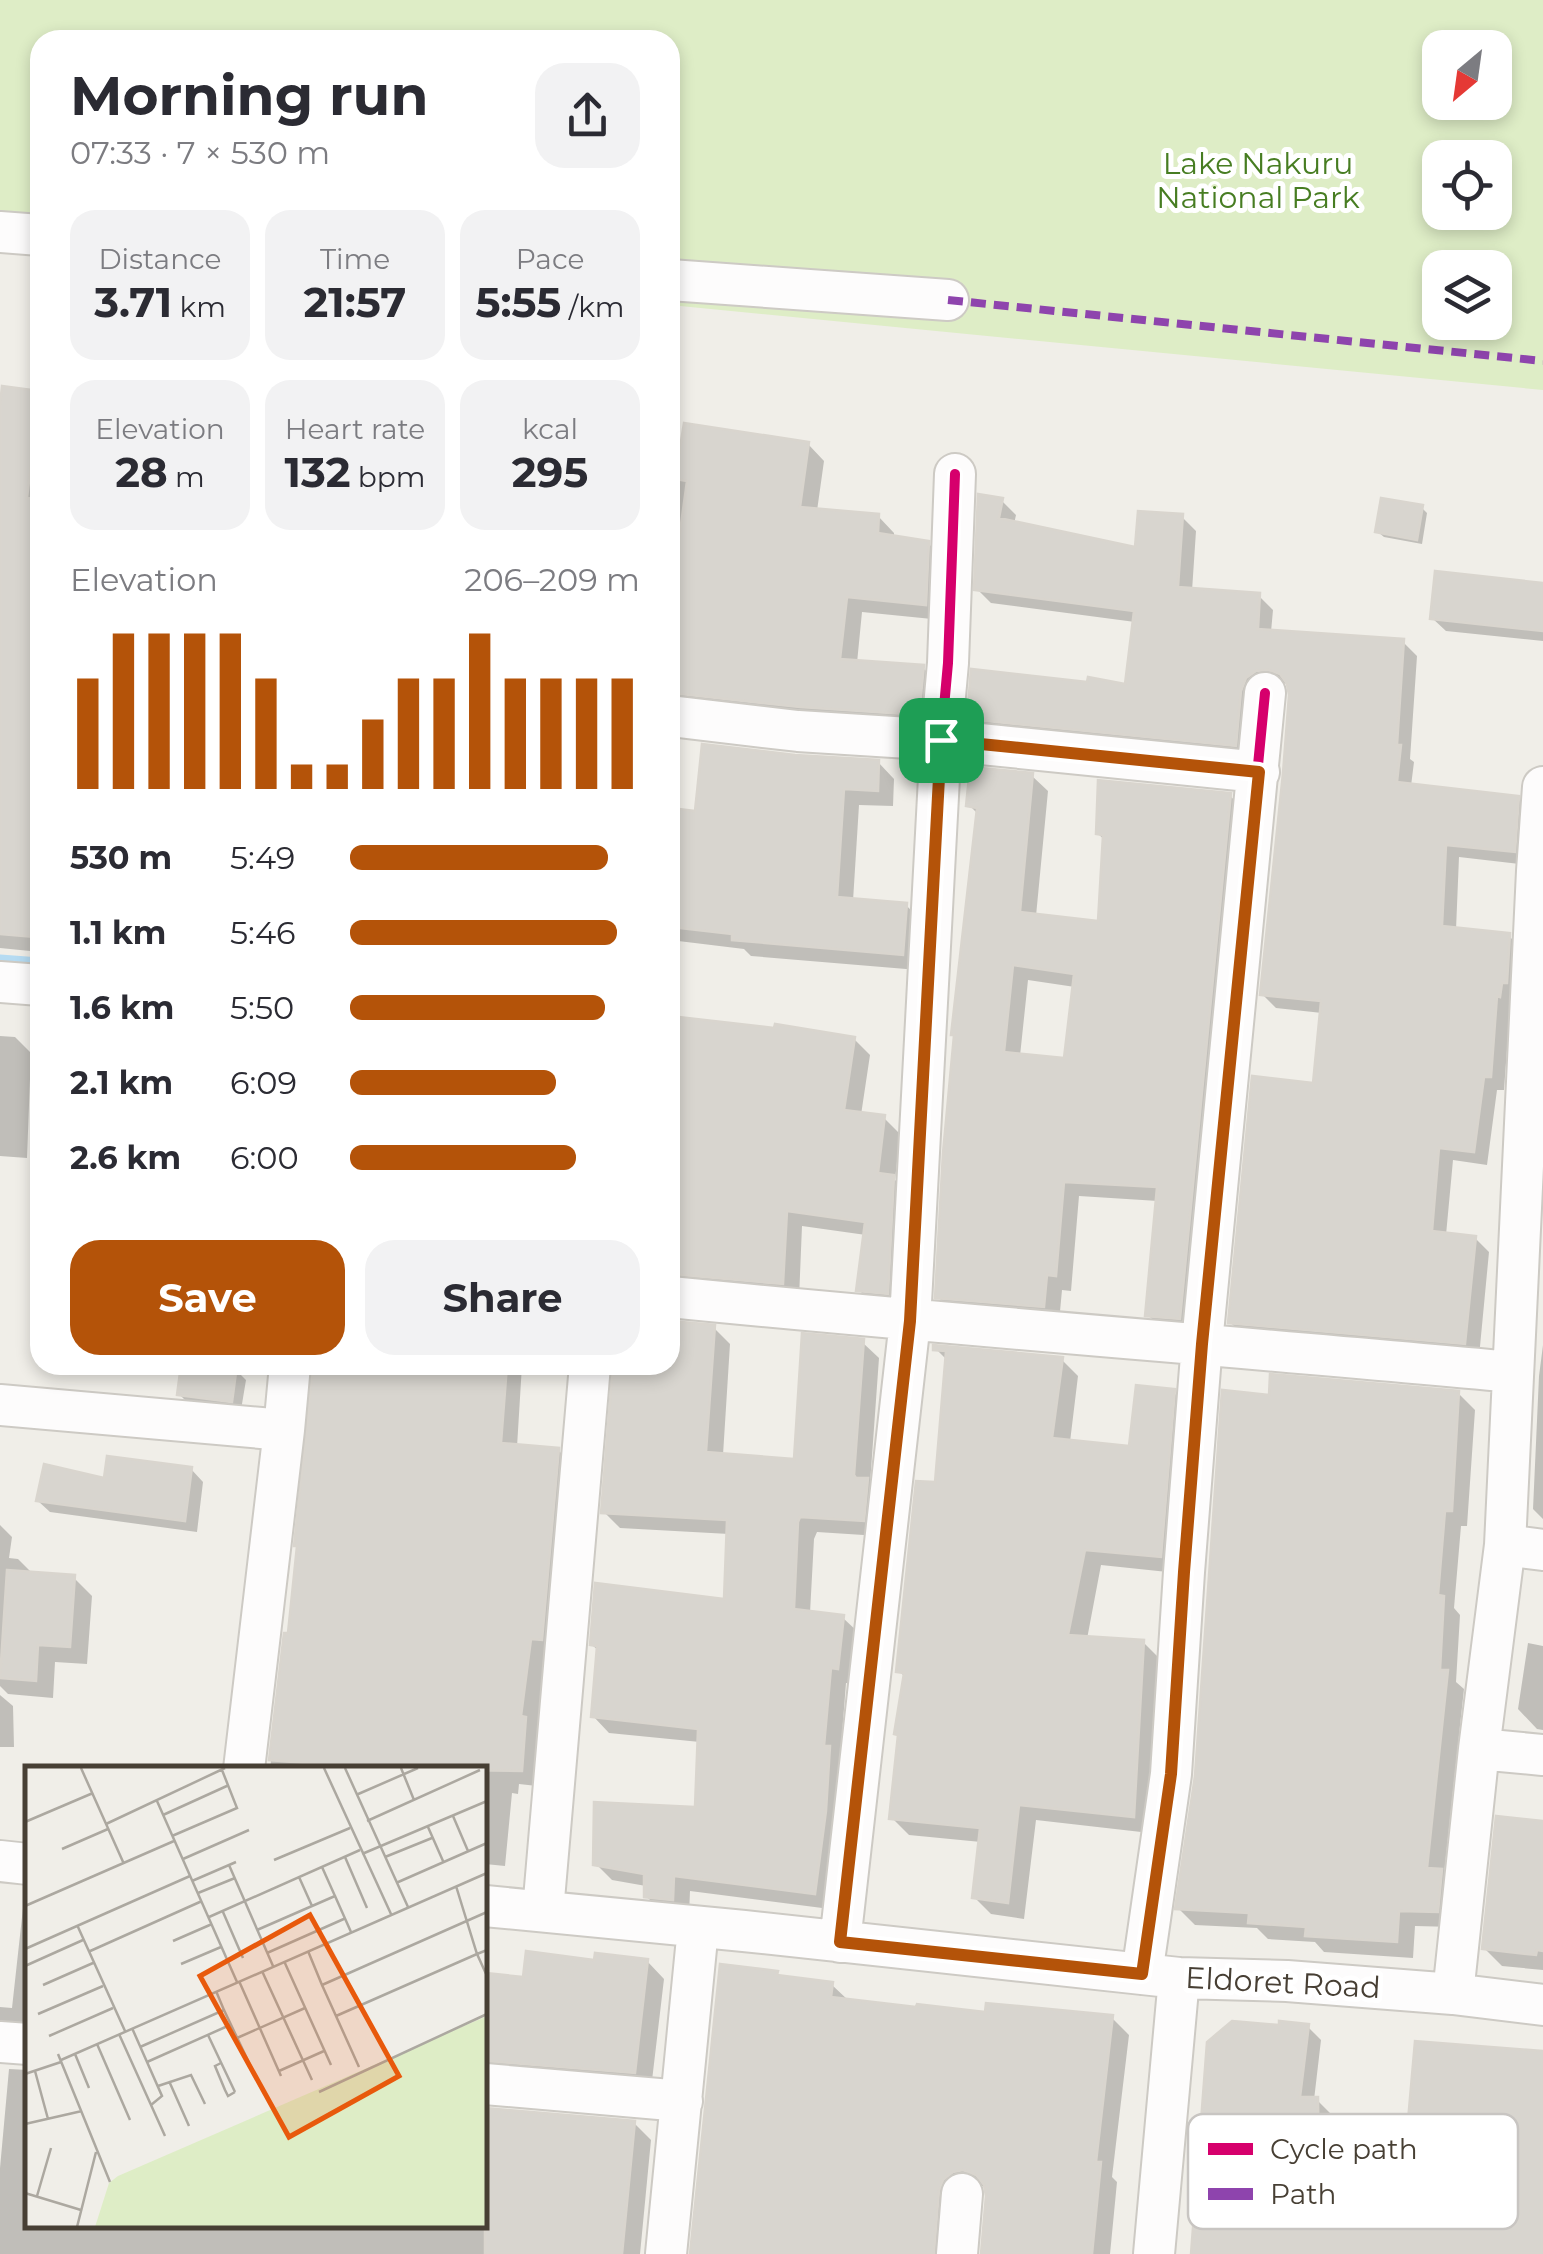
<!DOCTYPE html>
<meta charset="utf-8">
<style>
:root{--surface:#fff;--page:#f2f2f3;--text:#2b2b33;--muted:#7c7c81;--accent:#b45309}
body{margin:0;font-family:Montserrat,sans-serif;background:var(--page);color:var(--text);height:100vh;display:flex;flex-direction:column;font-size:38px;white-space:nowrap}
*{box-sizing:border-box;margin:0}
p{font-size:32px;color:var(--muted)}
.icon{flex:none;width:55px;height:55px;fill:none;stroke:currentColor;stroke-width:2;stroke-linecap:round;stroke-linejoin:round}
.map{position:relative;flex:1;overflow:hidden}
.drawer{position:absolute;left:30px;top:30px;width:650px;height:1345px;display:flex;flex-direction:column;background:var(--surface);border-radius:30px;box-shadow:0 5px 15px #0003}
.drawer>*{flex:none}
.needle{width:65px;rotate:209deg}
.controls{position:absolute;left:1422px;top:30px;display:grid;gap:20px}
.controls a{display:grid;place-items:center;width:90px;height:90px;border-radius:20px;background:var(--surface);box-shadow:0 5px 15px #0003;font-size:50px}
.pin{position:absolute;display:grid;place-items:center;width:85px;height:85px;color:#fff;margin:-42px;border-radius:20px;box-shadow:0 5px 15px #0006}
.round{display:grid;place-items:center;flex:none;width:105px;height:105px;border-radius:30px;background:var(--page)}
.headline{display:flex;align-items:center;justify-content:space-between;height:170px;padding:0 40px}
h1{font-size:55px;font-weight:700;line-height:75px}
.stats{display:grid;grid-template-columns:repeat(3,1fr);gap:15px;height:170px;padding:10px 40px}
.stats div{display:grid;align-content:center;border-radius:25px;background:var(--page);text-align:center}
.stats b{font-size:42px;font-weight:700}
.stats small{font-size:28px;font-weight:400}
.stats p{font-size:28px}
.chart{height:280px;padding:20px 40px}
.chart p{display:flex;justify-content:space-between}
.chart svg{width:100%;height:180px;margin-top:10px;stroke:var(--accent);stroke-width:6}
.action{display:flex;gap:20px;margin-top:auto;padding:20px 40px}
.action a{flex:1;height:115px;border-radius:30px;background:var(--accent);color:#fff;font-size:40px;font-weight:700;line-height:115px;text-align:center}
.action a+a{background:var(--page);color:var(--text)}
ul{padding:0 40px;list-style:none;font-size:32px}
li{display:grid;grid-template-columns:160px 120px 1fr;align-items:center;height:75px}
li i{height:25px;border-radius:12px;background:var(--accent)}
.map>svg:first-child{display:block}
.green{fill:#deedc6;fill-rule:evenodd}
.shadow{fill:#0003;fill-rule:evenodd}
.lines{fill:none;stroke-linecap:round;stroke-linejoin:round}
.stream{stroke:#b5dbf2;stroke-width:11}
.building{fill:#d8d5cf;stroke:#d9d5ce;stroke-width:2.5;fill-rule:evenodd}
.minor-casing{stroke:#cdcac4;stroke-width:44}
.minor{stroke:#fdfcfc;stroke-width:40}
.quiet{stroke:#8e44ad;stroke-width:8;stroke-dasharray:15 8;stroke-linecap:butt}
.cycleway-casing{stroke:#fff;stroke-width:16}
.cycleway{stroke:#d6006c;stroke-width:10}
.route-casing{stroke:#fff;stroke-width:20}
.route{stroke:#b45309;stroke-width:12}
.labels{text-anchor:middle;stroke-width:10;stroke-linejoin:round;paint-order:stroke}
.park-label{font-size:30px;fill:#477d22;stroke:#fff}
.street-label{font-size:30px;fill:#473f34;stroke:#fff}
.inset-road{fill:none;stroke:#aca8a0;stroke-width:2.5}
.view{fill:#e8590c;fill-opacity:0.15;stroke:#e8590c;stroke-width:5}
.inset-edge{fill:none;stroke:#473f34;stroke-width:5}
.key{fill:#fff;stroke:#c8c5c2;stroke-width:2.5}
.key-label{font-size:28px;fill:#473f34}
</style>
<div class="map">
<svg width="1543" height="2254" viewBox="0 0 1543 2254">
<rect width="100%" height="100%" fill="#f0eee8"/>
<!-- green -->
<path class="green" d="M 0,0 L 1543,0 L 1543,390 L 670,305 L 670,40 L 40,40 L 40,244 L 0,240 ZM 1440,48 L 1495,48 L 1495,102 L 1440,102 ZM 1440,158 L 1495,158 L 1495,212 L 1440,212 ZM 1440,268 L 1495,268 L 1495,322 L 1440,322 Z"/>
<!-- shadow -->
<path class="shadow" d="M 5,389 L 40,393 L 40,952 L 0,948 L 0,425 Z
M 686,426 L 808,444 L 824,461 L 817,511 L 878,516 L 894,533 L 894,538 L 928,543 L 944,560 L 942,620 L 862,612 L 857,663 L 923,668 L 939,684 L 935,730 L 670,712 L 670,497 L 675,498 Z
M 1002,501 L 1016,515 L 1014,524 L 1138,550 L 1182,517 L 1196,531 L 1192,591 L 1259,596 L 1273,610 L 1271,632 L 1403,642 L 1417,656 L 1410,759 L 1414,762 L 1411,786 L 1517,798 L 1532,812 L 1528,865 L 1459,857 L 1456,930 L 1509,936 L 1523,950 L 1513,1010 L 1510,1009 L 1504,1090 L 1497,1090 L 1487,1165 L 1453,1160 L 1446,1235 L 1475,1238 L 1489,1252 L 1479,1357 L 1244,1336 L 1230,1322 L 1315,1085 L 1322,1013 L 1276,1008 L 1262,994 L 1285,774 L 1290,685 L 1284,683 L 1271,684 L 1249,759 L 983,732 L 969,718 L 1127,687 L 1135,622 L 991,603 L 977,589 Z
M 1421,507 L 1427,513 L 1422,544 L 1384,537 L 1378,532 Z
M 1543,585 L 1543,641 L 1446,631 L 1432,618 Z
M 795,757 L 878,762 L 894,779 L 893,806 L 859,805 L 853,901 L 906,905 L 922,922 L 918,970 L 751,956 L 744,949 L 670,940 L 670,810 L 698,814 Z
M 1032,776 L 1048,791 L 1036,916 L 1101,924 L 1105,840 L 1098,834 L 1230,796 L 1246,811 L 1196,1334 L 1164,1331 L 1148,1315 L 1158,1201 L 1079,1196 L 1071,1291 L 1062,1290 L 1059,1322 L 954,1313 L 938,1297 L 979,815 L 969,805 ZM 1028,980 L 1075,987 L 1066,1061 L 1020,1056 Z
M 670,1018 L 854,1039 L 870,1055 L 861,1115 L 884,1118 L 900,1134 L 895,1180 L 909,1194 L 903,1309 L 875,1306 L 859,1290 L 866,1235 L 802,1226 L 799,1299 L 670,1297 Z
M 0,1036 L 15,1037 L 31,1053 L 27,1158 L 0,1156 Z
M 670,1323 L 714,1328 L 730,1344 L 723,1455 L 796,1461 L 862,1342 L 879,1358 L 870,1484 L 884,1497 L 879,1536 L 817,1532 L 814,1539 L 810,1613 L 842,1617 L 859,1633 L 854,1684 L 846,1683 L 840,1760 L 845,1765 L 830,1909 L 690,1891 L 689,1915 L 663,1913 L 646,1896 L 646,1886 L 612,1880 L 596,1864 L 697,1810 L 700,1742 L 609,1733 L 593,1716 L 599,1651 L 592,1645 L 726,1602 L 729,1534 L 620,1528 L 604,1512 L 616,1365 L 670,1365 Z
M 1543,1345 L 1543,1519 L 1533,1509 L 1539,1376 Z
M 936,1349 L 1061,1359 L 1078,1376 L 1070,1442 L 1132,1449 L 1173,1392 L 1190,1408 L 1177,1573 L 1101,1565 L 1087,1639 L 1143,1642 L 1160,1659 L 1150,1833 L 1036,1820 L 1024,1919 L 991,1914 L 975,1898 L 981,1842 L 909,1835 L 892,1818 L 905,1677 L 899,1671 L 937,1484 L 948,1361 Z
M 183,1365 L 235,1365 L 234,1368 L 246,1380 L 241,1410 L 189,1404 L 179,1394 Z
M 316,1365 L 522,1365 L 517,1447 L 558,1450 L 574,1466 L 537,1731 L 541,1735 L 537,1786 L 519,1784 L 518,1794 L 512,1793 L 505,1866 L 485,1864 L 485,1769 L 270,1769 L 286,1635 L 291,1636 Z
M 1458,1393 L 1475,1410 L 1467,1526 L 1461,1526 L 1454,1608 L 1460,1615 L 1456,1682 L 1464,1689 L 1444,1874 L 1458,1888 L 1454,1927 L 1415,1926 L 1413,1958 L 1324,1952 L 1315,1942 L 1268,1939 L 1257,1928 L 1195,1925 L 1178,1908 L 1271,1397 Z
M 191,1469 L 203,1482 L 197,1532 L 50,1512 L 38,1501 L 106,1481 Z
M 0,1525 L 12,1537 L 9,1558 L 18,1559 L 34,1575 L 74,1578 L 92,1596 L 87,1664 L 55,1662 L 53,1698 L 8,1694 L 0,1686 Z
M 1528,1643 L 1543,1646 L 1543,1730 L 1537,1729 L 1518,1709 Z
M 0,1695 L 13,1706 L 14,1747 L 0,1747 Z
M 1543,1901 L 1543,1970 L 1502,1966 L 1484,1948 Z
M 23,1908 L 28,1909 L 28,2035 L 0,2044 L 0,2007 L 12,2008 Z
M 647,1961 L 664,1979 L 651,2089 L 485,2085 L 485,1976 L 525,1980 L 597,1962 Z
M 776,1974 L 781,1978 L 831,1984 L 849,2001 L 987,2015 L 1112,2018 L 1129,2035 L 1112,2177 L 1117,2182 L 1110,2254 L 983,2254 L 987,2188 L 982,2186 L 970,2188 L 951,2254 L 692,2254 Z
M 1308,2027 L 1321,2040 L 1314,2100 L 1317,2100 L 1330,2113 L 1331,2186 L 1404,2192 L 1543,2054 L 1543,2254 L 1193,2254 Z
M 9,2069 L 28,2070 L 28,2226 L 485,2226 L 485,2110 L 634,2123 L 651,2140 L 640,2254 L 0,2254 L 0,2168 Z"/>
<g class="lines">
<!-- stream -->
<path class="stream" d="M 0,960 L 40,963"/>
</g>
<!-- building -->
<path class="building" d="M 2,386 L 40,391 L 27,498 L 40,499 L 40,861 L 34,937 L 0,934 L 0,405 Z
M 684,423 L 809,442 L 800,507 L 879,514 L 878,533 L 929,541 L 926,605 L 847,597 L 840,659 L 924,665 L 919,715 L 800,707 L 670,693 L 670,604 L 687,481 L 675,479 Z
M 978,494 L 1003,498 L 999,518 L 1135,547 L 1138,511 L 1183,514 L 1178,587 L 1260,593 L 1258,629 L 1404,639 L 1397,745 L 1401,745 L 1397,782 L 1519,796 L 1515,852 L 1446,845 L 1442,926 L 1510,933 L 1507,983 L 1502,983 L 1500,997 L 1497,996 L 1491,1077 L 1484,1077 L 1474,1152 L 1439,1148 L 1432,1231 L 1476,1236 L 1465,1344 L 1228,1323 L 1252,1076 L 1313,1083 L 1321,1001 L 1260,995 L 1283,773 L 1289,695 L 1287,684 L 1280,674 L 1268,670 L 1256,671 L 1246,678 L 1241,691 L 1236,746 L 967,719 L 971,669 L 1087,682 L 1088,677 L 1125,684 L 1134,611 L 974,590 Z
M 1381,498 L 1423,505 L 1417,540 L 1375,532 Z
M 1435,571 L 1543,583 L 1543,631 L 1430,619 Z
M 702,744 L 795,755 L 879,760 L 878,791 L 844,789 L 837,897 L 907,903 L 903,955 L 732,940 L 732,934 L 670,927 L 670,808 L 695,811 Z
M 970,767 L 1033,773 L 1020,912 L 1098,921 L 1103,835 L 1096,834 L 1098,780 L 1231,793 L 1180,1319 L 1145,1316 L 1157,1187 L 1064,1182 L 1056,1276 L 1047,1275 L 1044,1307 L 935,1298 L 943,1153 L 954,1035 L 951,1035 L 977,808 L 966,806 ZM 1013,965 L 1074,974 L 1064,1058 L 1004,1052 Z
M 670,1016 L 774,1028 L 775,1024 L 855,1037 L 844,1110 L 885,1115 L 878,1173 L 894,1175 L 888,1294 L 856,1291 L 865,1222 L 787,1211 L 783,1284 L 670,1274 Z
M 670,1321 L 715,1325 L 706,1452 L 794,1459 L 802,1333 L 864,1339 L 854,1475 L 856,1478 L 868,1478 L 864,1521 L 800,1517 L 798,1522 L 794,1609 L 844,1615 L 838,1669 L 831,1668 L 824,1746 L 830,1746 L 826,1811 L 815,1894 L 674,1876 L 673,1900 L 644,1897 L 644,1874 L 593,1865 L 594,1802 L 695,1807 L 698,1729 L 591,1717 L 597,1646 L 590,1645 L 595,1583 L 724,1599 L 727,1520 L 601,1513 L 613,1365 L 670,1365 Z
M 933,1345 L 1063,1357 L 1052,1438 L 1129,1446 L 1136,1385 L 1175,1389 L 1161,1557 L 1085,1550 L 1068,1635 L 1144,1640 L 1134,1817 L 1019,1805 L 1008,1903 L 972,1898 L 980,1828 L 889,1819 L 898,1735 L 894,1734 L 904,1673 L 896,1672 L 916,1481 L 935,1482 L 946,1351 L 933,1350 Z
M 181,1365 L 237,1365 L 232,1402 L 177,1395 Z
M 313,1365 L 507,1365 L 501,1443 L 559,1448 L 542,1640 L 531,1639 L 521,1716 L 526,1717 L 522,1771 L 382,1769 L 269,1760 L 284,1633 L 288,1633 L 297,1546 L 294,1546 Z
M 1270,1374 L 1459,1391 L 1452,1511 L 1445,1511 L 1438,1595 L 1444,1596 L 1440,1670 L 1448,1670 L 1427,1868 L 1442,1869 L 1438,1912 L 1399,1911 L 1397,1942 L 1305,1936 L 1306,1927 L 1248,1923 L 1249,1913 L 1175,1909 L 1195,1776 L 1222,1390 L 1269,1395 Z
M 107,1456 L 192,1467 L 185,1521 L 36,1501 L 44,1464 L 104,1478 Z
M 7,1570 L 75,1575 L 70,1647 L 38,1645 L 36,1681 L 0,1678 Z
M 1496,1816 L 1543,1821 L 1543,1951 L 1537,1950 L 1536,1955 L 1482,1949 Z
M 526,1951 L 594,1960 L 595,1953 L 648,1959 L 635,2073 L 485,2061 L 485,1973 L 523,1977 Z
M 720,1964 L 778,1971 L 777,1975 L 833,1982 L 831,1997 L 916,2007 L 917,2004 L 985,2012 L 986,2003 L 1113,2015 L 1096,2162 L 1101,2162 L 1092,2254 L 981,2254 L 986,2196 L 984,2185 L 976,2175 L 963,2170 L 953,2172 L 943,2180 L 939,2191 L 934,2254 L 690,2254 Z
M 1232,2021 L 1279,2025 L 1279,2021 L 1309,2024 L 1300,2097 L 1318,2097 L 1319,2183 L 1402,2189 L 1415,2041 L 1543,2051 L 1543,2254 L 1191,2254 L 1207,2042 Z
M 485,2108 L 635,2121 L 622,2254 L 485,2254 Z"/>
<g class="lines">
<defs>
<path id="minor" d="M 0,232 L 40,235
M 670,280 L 948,300
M 670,716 L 798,731 L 941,740 L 1259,772
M 0,982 L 40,985
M 670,1297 C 951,1325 1232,1346 1512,1372
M 0,1405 L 284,1430 L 244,1769
M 284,1430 L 290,1365
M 1505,1545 L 1543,1550
M 1479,1749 L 1505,1545 L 1537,871 L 1543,787
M 0,1861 L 28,1864
M 485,1906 L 744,1931 L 1179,1978 L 1287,1981 L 1453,1994 L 1543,2005
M 543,1911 L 590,1365
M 840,1942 L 910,1321 L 941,740 L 948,663 L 955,474
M 1142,1974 L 1171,1774 L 1184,1572 L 1202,1343 L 1265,693
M 1453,1994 L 1479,1749 L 1543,1755
M 0,2042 L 28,2044
M 485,2084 L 682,2101
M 666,2254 L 698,1928
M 957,2254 L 962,2194
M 1154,2254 L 1179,1978"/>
</defs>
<!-- minor casing -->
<use href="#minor" class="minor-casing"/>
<!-- minor -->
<use href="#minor" class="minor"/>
<!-- quiet -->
<path class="quiet" d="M 948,300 L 1543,361"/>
<defs>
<path id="cycleway" d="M 840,1942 L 910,1321 L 941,740 L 948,663 L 955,474
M 1142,1974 L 1171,1774 L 1184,1572 L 1202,1343 L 1265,693"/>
</defs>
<!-- cycleway casing -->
<use href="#cycleway" class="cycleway-casing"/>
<!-- cycleway -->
<use href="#cycleway" class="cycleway"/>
</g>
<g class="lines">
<defs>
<path id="route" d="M 941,740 L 1259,772 L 1202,1344 L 1184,1572 L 1171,1774 L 1142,1974 L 840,1942 L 910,1321 Z"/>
</defs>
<!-- route casing -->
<use href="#route" class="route-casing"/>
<!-- route -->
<use href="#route" class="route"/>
</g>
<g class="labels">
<!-- park labels -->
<g class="park-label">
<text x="1258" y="174">Lake Nakuru<tspan x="1258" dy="34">National Park</tspan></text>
</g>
<!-- street labels -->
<g class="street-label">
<text transform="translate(1283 1983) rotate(3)" y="10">Eldoret Road</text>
</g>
</g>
<!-- overview -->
<g transform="translate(25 1766)">
<rect width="462" height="462" fill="#f0eee8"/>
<path d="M 462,250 L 462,461 L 70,461 L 84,417 L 93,410 Z" fill="#deedc6"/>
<path class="inset-road" d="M 56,2 L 99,98M 299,2 L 366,148M 320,2 L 383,141M 376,2 L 389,34M 331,29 L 393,2M 132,35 L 212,216M 138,49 L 204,19M 428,50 L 443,85M 342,55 L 455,4M 0,56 L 68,27M 81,58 L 200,2M 403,61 L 418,95M 147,70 L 212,42 L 197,4M 37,83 L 83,63M 337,88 L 462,35M 320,91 L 342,142M 360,91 L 407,72M 158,93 L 224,64M 249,94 L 325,62M 204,99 L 248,200M 274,111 L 287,140M 167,115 L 211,96M 371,117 L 462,77M 431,120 L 452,188 L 462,184M 173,127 L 210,112M 310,130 L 326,166M 0,140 L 149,75M 198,146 L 218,192M 184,151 L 335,84M 53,161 L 100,265M 232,164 L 310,130 L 297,101M 148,175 L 187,158M 0,183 L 165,110M 283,185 L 297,219 L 462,146M 63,186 L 177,135M 242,187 L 321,152M 259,195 L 306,299M 156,198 L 196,181M 0,200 L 58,174M 237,205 L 287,314M 214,215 L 256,310M 18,219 L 68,197M 297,219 L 334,301M 199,244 L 235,320M 13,248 L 78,220M 311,250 L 452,188 L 462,210M 107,262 L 137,330 L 126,339M 94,268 L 140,370M 183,269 L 210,326M 24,270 L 88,242M 212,272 L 280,242M 72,278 L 105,354M 115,281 L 199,244 L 191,225M 33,288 L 85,416M 50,288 L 64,322M 36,294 L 462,107M 122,296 L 205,259M 196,297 L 190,300 L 200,324 L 203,330 L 210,326M 10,305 L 23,353M 254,305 L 299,285M 0,308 L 36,296M 144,315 L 164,360M 133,320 L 166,309 L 180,338M 294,326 L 462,248M 0,358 L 57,345M 0,427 L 56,444M 12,430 L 26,382M 52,461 L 71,386"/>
<path class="view" d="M 285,149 L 374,310 L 264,371 L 175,210 Z"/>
<rect width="462" height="462" class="inset-edge"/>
</g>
<!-- legend -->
<rect x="1188" y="2114" width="330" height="115" rx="15" class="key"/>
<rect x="1208" y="2143" width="45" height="12" fill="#d6006c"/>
<rect x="1208" y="2188" width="45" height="12" fill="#8e44ad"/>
<g class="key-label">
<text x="1270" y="2159">Cycle path</text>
<text x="1270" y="2204">Path</text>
</g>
</svg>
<div class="controls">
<a><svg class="needle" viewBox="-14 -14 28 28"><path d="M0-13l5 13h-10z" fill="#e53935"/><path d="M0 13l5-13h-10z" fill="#7c7c81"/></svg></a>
<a><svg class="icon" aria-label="locate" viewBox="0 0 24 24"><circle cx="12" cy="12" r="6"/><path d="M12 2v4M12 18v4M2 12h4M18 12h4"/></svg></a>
<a><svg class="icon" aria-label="layers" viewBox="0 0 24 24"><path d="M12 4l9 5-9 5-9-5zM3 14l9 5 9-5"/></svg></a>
</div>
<div class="pin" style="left:941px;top:740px;background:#1e9e55"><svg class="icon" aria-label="arrive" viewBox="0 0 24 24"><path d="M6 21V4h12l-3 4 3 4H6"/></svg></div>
<section class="drawer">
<div class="headline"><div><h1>Morning run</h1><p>07:33 · 7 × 530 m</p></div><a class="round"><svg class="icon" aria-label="share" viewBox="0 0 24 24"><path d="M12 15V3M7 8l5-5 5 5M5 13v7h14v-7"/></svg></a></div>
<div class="stats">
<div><p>Distance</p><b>3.71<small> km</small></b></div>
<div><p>Time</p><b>21:57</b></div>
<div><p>Pace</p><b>5:55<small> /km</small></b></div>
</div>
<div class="stats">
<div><p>Elevation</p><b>28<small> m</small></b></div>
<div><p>Heart rate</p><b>132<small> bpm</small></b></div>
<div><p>kcal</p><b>295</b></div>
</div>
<div class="chart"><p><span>Elevation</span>206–209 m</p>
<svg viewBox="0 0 160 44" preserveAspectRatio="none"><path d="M5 44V17M15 44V6M25 44V6M35 44V6M45 44V6M55 44V17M65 44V38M75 44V38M85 44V27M95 44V17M105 44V17M115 44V6M125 44V17M135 44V17M145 44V17M155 44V17"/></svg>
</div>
<ul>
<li><b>530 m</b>5:49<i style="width:89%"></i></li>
<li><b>1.1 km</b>5:46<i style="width:92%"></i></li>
<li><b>1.6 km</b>5:50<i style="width:88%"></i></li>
<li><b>2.1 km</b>6:09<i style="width:71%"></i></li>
<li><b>2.6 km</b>6:00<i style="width:78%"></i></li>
</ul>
<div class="action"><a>Save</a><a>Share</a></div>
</section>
</div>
